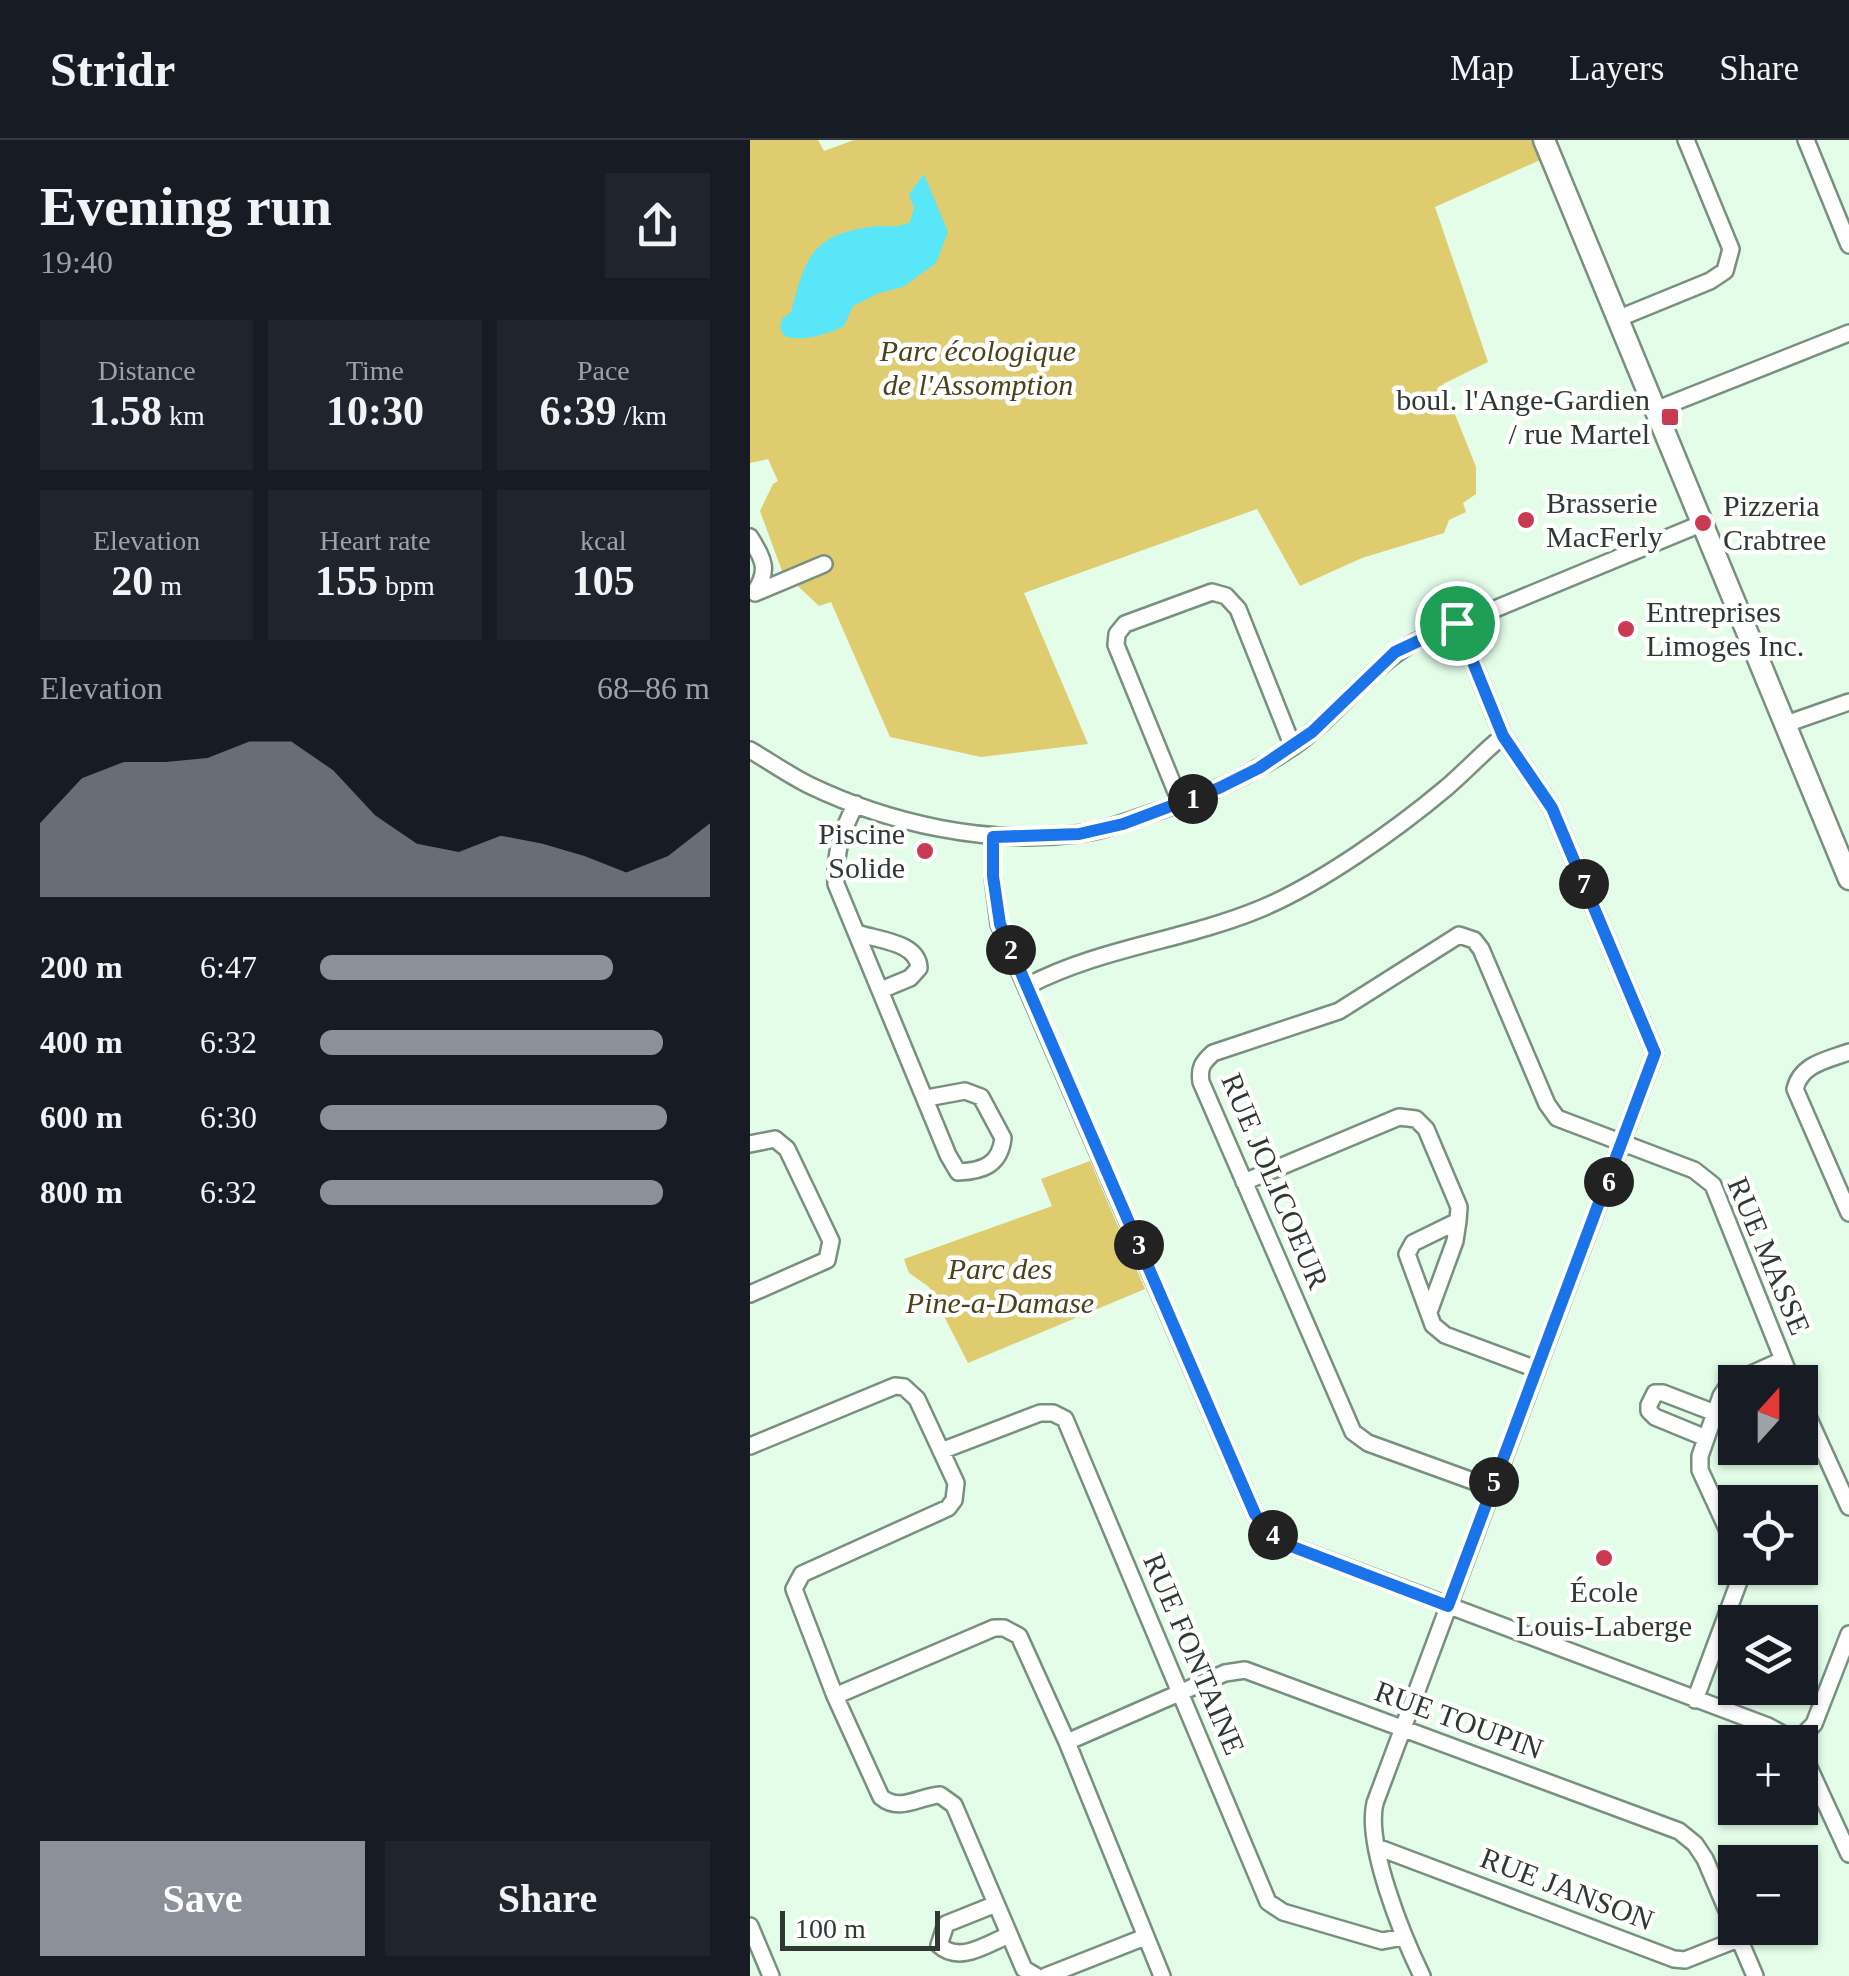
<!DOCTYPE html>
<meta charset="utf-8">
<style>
:root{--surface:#171b24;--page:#20242c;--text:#f1f3f6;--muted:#9ea1a6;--line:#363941;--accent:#8c9099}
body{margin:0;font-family:Georgia,serif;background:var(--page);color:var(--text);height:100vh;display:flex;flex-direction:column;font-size:38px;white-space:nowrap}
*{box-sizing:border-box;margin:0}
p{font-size:32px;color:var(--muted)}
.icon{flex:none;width:55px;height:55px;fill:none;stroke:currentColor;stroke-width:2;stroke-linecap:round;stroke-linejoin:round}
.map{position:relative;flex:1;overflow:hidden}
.drawer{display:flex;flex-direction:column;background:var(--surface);width:750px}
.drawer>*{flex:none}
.needle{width:65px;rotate:21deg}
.tools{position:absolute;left:968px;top:1225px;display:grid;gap:20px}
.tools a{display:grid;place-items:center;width:100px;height:100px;border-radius:0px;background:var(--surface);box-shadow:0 2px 8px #0004;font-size:50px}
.scale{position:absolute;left:30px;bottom:25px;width:160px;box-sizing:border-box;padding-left:10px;border:5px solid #2f3932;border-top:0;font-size:28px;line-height:35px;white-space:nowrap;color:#2f3932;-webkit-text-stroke:8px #fff;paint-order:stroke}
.pin{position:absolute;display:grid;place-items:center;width:85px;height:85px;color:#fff;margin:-42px;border:5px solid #fff;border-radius:50%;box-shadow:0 2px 10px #0007}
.km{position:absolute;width:50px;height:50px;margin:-25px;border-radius:50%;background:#222;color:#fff;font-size:28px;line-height:50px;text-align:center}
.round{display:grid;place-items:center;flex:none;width:105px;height:105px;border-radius:0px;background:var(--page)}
.headline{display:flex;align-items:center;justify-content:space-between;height:170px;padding:0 40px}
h1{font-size:55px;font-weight:700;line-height:75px}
.stats{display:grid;grid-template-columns:repeat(3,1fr);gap:15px;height:170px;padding:10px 40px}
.stats div{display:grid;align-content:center;border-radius:0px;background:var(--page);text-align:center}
.stats b{font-size:42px;font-weight:700}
.stats small{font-size:28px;font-weight:400}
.stats p{font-size:28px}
.chart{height:280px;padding:20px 40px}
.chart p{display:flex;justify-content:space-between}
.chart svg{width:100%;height:180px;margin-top:10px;fill:var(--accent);opacity:.7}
.cta{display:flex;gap:20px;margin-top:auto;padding:20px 40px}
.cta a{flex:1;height:115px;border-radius:0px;background:var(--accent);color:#fff;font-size:40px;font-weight:700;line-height:115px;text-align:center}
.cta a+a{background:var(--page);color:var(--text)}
ul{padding:0 40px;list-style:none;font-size:32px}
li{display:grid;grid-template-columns:160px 120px 1fr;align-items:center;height:75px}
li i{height:25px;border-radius:12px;background:var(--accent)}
header{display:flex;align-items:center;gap:60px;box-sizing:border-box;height:140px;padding:0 50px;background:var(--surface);border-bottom:2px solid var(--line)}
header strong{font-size:48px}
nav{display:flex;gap:55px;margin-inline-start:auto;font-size:35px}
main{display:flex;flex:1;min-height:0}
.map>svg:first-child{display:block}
.green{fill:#decc6f}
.water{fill:#5ae6f9}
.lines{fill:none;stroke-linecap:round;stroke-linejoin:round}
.minor-casing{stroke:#79907f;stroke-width:20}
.major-casing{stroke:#79907f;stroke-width:25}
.minor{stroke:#fff;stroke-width:15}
.major{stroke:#fff;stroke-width:20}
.route-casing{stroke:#fff;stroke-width:20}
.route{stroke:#1a73e8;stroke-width:12}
.poi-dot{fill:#ca3a51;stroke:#fff;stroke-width:4}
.labels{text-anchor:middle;stroke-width:9;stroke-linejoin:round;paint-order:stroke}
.park-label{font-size:30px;font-style:italic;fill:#4a4218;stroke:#fff}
.poi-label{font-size:30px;fill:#2f3932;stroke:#fff;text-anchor:start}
.street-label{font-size:30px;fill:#2f3932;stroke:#fff}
</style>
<header>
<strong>Stridr</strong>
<nav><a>Map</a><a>Layers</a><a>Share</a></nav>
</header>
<main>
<section class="drawer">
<div class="headline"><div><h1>Evening run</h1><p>19:40</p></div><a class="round"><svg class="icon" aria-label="share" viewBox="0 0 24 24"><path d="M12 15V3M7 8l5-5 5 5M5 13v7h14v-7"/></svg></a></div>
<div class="stats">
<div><p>Distance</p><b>1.58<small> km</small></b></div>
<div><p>Time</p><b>10:30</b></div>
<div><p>Pace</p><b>6:39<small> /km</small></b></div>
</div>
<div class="stats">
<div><p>Elevation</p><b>20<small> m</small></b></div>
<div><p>Heart rate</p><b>155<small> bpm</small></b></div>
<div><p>kcal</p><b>105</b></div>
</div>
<div class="chart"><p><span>Elevation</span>68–86 m</p>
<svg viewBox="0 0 160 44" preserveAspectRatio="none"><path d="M0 44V26L10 15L20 11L30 11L40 10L50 6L60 6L70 13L80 24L90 31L100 33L110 29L120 31L130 34L140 38L150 34L160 26V44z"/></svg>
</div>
<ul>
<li><b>200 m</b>6:47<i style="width:75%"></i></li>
<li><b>400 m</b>6:32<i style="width:88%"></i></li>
<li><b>600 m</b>6:30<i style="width:89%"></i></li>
<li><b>800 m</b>6:32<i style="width:88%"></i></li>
</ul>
<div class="cta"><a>Save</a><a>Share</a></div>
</section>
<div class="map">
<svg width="1099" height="1836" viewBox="0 0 1099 1836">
<rect width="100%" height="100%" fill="#e3fde9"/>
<!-- green -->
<path class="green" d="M 0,0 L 68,0 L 74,11 L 104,0 L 782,0 L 790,20 L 685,67 L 738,222 L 693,244 L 726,327 L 726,354 L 713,363 L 716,372 L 699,380 L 694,393 L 612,418 L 550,446 L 507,369 L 274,453 L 338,604 L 231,617 L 140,597 L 81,462 L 69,466 L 32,431 L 10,371 L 23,344 L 28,341 L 18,319 L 0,323 Z
M 340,1021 L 395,1149 L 218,1223 L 179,1147 L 159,1133 L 154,1119 L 302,1066 L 291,1039 Z"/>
<!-- water -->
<path class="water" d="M 174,34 L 198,92 L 186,123 L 153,147 L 129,153 L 103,166 L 94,186 C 76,195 54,202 34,196 L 30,188 L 32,179 L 41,172 C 55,119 61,95 120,87 C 134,85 147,89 160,82 L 164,68 L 159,54 Z"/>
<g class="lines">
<defs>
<path id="minor" d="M 1056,0 L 1099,105
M 867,179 L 960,141 L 975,131 L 981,109 L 936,0
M 905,270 L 1099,193
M 0,397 C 13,419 20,429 5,452
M 5,453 L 74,424
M 1036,584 L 1099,562
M 0,610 C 19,621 39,635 59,645 C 140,684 237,705 326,694 C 356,691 385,678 414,669 C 460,654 504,633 544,606 C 588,575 620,526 665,502 L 953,383
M 106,664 C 91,692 85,712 86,744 L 198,1015 L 208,1032 C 233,1031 250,1025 253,998 L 231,957 L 215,951 L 177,958
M 431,664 L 366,505 L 367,494 L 375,484 L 462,452 L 476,456 L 488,469 L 543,607
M 243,697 L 243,736 L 249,784 L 505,1374 L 520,1393 L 538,1405 L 1018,1586 L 1047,1602
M 107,793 C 127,800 168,802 169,828 L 160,838 L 131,850
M 277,846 C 352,807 432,801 510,769 C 570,744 646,690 696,648 C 716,631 733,612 753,596
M 1099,912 C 1077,920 1051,924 1045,949 L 1099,1073
M 0,1004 L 25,999 L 37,1009 L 81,1101 L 77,1120 L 0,1154
M 494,1042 L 649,977 L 666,979 L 676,989 L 709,1067 L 708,1081 L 663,1103 L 657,1114 L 683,1185 L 695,1195 L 786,1229
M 679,1172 L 705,1101 L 708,1081
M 1050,1259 L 1099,1367
M 956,1298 L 905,1277 L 899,1271 L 899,1265 L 905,1253 L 913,1253 L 965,1273
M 0,1306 L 145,1246 L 154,1247 L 167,1259 L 206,1343 L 204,1360 L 198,1368 L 52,1434 L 44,1449 L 85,1556 L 131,1657 C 150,1673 169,1656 190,1655 L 204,1665 L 274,1829 L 286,1836
M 191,1311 L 290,1273 L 303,1273 L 315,1279 L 518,1762 L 533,1772 L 632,1801 L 653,1797
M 742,1348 L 618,1303 L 603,1292 L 451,942 C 449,928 452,923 463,913 L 589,871 L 709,795 L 724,800 L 731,809 L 797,964 L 807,978 L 944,1030 L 963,1045 L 1042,1242
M 985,1406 L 950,1330 L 950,1316 L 971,1256 L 979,1244 L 1032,1220
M 85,1556 L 244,1488 L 254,1488 L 269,1496 L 317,1602 L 412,1836
M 945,1560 L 994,1428
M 317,1602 L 475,1533 L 495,1530 L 929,1691 L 945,1704 L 955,1719 L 1005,1836
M 1046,1602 L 1064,1584 L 1099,1494
M 1050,1608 L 1099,1714
M 627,1707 L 924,1819 L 935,1820 L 988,1799
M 246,1764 L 196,1784 L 189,1805 C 210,1824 237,1804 259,1795
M 0,1786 L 21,1836
M 296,1836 L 395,1797
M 672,1836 C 653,1797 615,1705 625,1663 L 905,913 L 802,668 L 753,596 L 707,483"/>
<path id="major" d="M 794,0 L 1099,739"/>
</defs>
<!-- minor casing -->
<use href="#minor" class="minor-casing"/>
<!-- major casing -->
<use href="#major" class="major-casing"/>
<!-- minor -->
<use href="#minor" class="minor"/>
<!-- major -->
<use href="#major" class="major"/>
</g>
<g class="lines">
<defs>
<path id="route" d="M 707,483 L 753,596 L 802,668 L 905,913 L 698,1466 L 538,1405 L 520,1393 L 505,1374 L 250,784 L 243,736 L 243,697 L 329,694 L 373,684 L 469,648 L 509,628 L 562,592 L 645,512 Z"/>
</defs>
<!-- route casing -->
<use href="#route" class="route-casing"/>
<!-- route -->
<use href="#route" class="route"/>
</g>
<!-- markers -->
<g class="poi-dot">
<rect x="910" y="267" width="20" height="20" rx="5"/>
<circle cx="776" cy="380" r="10"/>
<circle cx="953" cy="383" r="10"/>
<circle cx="876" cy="489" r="10"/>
<circle cx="175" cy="711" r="10"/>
<circle cx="854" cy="1418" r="10"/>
</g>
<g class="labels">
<!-- park labels -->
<g class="park-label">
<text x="228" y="221">Parc écologique<tspan x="228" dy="34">de l'Assomption</tspan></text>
<text x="250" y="1139">Parc des<tspan x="250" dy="34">Pine-a-Damase</tspan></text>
</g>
<!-- poi labels -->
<g class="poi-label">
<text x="900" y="270" text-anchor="end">boul. l'Ange-Gardien<tspan x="900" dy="34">/ rue Martel</tspan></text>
<text x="796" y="373">Brasserie<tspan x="796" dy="34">MacFerly</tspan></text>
<text x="973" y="376">Pizzeria<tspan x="973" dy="34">Crabtree</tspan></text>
<text x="896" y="482">Entreprises<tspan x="896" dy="34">Limoges Inc.</tspan></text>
<text x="155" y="704" text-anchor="end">Piscine<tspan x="155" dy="34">Solide</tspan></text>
<text x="854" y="1462" text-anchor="middle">École<tspan x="854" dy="34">Louis-Laberge</tspan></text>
</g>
<!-- street labels -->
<g class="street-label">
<text transform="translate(525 1041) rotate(67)" y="10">RUE JOLICOEUR</text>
<text transform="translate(1019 1116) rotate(67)" y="10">RUE MASSE</text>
<text transform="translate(444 1514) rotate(67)" y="10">RUE FONTAINE</text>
<text transform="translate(709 1580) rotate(20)" y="10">RUE TOUPIN</text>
<text transform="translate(817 1749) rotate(21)" y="10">RUE JANSON</text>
</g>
</g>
</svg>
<div class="tools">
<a><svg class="needle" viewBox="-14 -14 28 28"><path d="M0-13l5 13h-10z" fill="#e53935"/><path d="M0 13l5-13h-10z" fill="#9ea1a6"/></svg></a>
<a><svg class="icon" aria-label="locate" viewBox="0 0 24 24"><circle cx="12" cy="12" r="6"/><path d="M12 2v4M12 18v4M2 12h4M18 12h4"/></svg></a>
<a><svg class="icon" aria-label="layers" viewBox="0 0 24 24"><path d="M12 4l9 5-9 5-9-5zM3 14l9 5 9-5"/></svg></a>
<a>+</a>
<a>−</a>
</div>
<div class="scale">100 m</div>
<div class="pin" style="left:707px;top:483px;background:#1e9e55"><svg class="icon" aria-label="arrive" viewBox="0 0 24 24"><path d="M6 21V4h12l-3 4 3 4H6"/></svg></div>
<b class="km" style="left:443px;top:659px">1</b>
<b class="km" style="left:261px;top:810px">2</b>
<b class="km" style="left:389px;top:1105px">3</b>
<b class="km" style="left:523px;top:1395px">4</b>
<b class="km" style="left:744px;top:1342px">5</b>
<b class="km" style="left:859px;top:1042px">6</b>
<b class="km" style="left:834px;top:744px">7</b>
</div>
</main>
